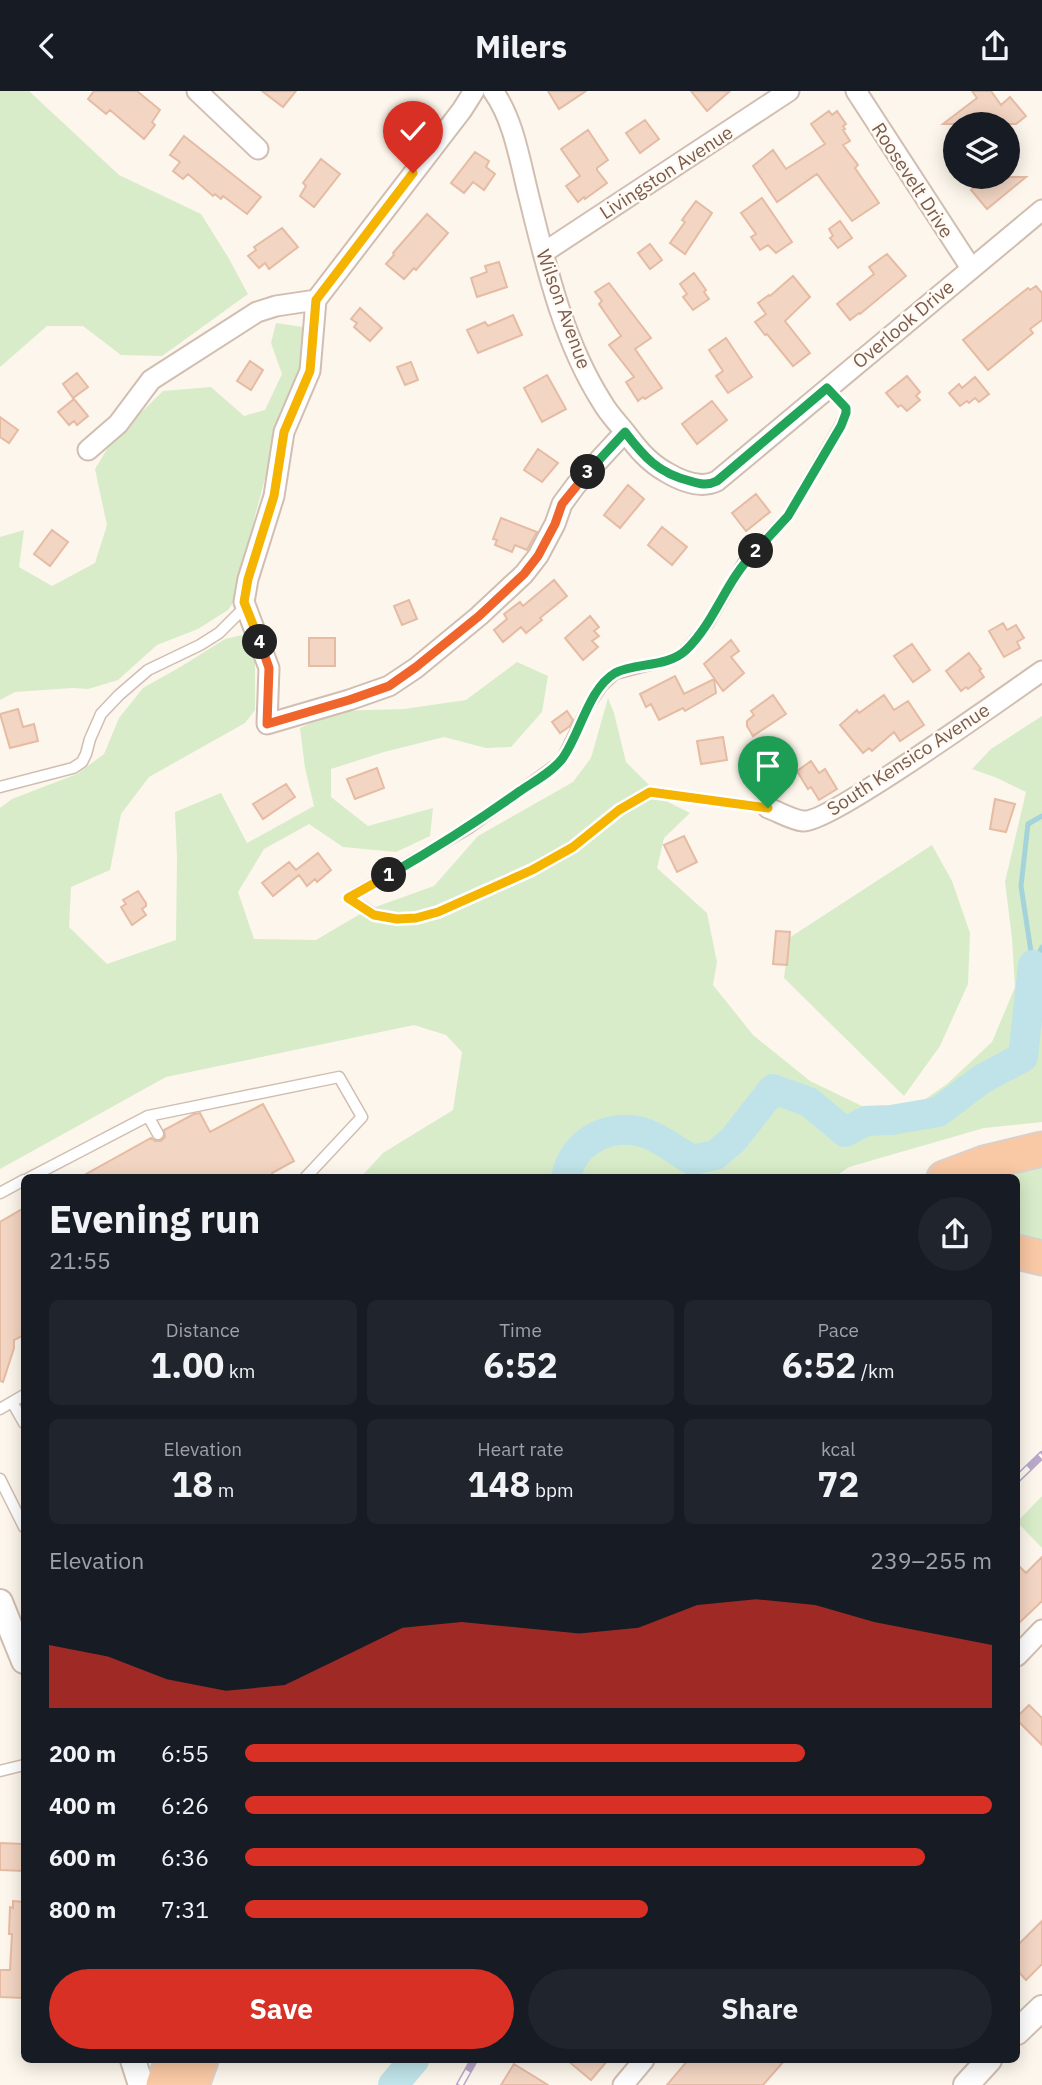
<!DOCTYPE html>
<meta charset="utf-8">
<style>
:root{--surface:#171b24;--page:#20242c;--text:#f1f3f6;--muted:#9ea1a6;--accent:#d93025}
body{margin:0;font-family:"IBM Plex Sans",sans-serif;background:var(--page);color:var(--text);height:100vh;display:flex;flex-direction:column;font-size:26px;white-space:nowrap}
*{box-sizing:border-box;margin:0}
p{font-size:23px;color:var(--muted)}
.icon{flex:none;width:38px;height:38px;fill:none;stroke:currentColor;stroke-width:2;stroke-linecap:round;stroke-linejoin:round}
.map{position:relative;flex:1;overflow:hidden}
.panel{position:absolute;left:21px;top:1083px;width:999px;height:889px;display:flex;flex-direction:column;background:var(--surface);border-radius:10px;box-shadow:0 4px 18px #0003}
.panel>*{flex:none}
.controls{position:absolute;left:943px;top:21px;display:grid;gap:14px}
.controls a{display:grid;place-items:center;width:77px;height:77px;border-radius:50%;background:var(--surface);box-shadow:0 4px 18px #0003;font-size:35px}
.pin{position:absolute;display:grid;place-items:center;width:60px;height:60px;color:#fff;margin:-72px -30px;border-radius:50% 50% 50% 0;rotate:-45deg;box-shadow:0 0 7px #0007}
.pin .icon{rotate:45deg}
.km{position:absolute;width:35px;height:35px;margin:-18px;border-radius:50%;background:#222;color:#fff;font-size:19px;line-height:35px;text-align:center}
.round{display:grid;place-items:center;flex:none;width:74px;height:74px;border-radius:37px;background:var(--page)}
.summary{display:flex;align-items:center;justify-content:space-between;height:119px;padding:0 28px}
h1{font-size:38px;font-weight:700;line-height:52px}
.metrics{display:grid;grid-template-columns:repeat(3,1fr);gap:10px;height:119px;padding:7px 28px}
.metrics div{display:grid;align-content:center;border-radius:10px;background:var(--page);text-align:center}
.metrics b{font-size:35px;font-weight:700}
.metrics small{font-size:19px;font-weight:400}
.metrics p{font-size:19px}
.chart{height:196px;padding:14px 28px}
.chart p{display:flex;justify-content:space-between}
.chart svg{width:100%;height:126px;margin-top:7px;fill:var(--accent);opacity:.7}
.primary-button{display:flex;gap:14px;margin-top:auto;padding:14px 28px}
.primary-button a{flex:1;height:80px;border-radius:42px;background:var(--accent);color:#fff;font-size:28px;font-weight:700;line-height:80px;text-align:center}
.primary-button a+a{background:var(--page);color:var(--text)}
ul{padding:0 28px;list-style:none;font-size:23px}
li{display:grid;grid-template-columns:112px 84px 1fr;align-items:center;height:52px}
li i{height:18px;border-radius:9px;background:var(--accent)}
header{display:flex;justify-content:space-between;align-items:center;height:91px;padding:0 28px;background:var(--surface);font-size:32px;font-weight:700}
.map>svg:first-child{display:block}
.green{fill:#d8ecc9}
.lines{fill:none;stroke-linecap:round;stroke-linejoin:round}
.stream{stroke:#a5d3da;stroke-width:5}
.river{stroke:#bfe3e8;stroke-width:30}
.building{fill:#f3d5c3;stroke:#e6bba3;stroke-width:2}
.service-casing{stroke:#d1beb0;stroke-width:13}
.minor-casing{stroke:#d1beb0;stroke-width:23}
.tertiary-casing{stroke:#d1beb0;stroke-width:28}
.trunk-casing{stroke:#dad1cd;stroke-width:37}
.service{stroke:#fff;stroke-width:10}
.minor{stroke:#fff;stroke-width:19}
.tertiary{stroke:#fff;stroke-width:24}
.trunk{stroke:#f9c8a4;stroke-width:33}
.rail-casing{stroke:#b9a8c9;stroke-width:8}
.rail{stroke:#fffaf3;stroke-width:5;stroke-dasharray:16;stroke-linecap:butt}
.split-1-casing{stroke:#fff;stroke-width:14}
.split-2-casing{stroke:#fff;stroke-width:14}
.split-3-casing{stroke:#fff;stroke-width:14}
.split-4-casing{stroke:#fff;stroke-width:14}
.split-5-casing{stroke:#fff;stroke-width:14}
.split-1{stroke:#f5b400;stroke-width:9}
.split-2{stroke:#22a559;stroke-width:9}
.split-3{stroke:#22a559;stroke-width:9}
.split-4{stroke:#f0652b;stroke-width:9}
.split-5{stroke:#f5b400;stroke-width:9}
.labels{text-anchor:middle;stroke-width:5;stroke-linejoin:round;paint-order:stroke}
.street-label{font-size:19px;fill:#7a5c4d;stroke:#fffaf3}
</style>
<header><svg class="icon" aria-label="back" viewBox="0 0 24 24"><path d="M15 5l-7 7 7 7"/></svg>Milers<svg class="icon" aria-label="share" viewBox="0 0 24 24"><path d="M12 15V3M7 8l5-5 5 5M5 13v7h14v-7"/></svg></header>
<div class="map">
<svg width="1042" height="1994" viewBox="0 0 1042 1994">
<rect width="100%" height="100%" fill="#fdf6ec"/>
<!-- green -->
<path class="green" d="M 0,0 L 29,0 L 119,84 L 201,123 L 228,166 L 248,203 L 162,265 L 121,264 L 83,235 L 47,235 L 0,276 Z
M 276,232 L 303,236 L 301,282 L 283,320 L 255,425 L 240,501 L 228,519 L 198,538 L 157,554 L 118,589 L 88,598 L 72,597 L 15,601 L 0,609 L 0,446 L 24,439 L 19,476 L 52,495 L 95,472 L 107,434 L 95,378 L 112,350 L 163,300 L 211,296 L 244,325 L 265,319 L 282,283 L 271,252 Z
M 242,544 L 255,561 L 255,619 L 245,632 L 149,686 L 121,723 L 110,779 L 71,796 L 69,836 L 107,873 L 176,849 L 177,766 L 175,721 L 221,702 L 247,752 L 314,715 L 305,677 L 300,637 L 335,620 L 404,618 L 466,609 L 517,571 L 548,585 L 542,621 L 511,656 L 486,657 L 444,646 L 384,661 L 331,678 L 331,706 L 368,735 L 433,717 L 430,745 L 396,761 L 343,756 L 309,733 L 264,758 L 238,801 L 254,848 L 316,849 L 367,819 L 434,795 L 478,745 L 573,691 L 591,667 L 608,607 L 614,622 L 626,671 L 664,709 L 690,722 L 664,747 L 657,777 L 707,822 L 717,871 L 713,894 L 753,944 L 810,990 L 862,1015 L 917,1014 L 947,993 L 992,951 L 1015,896 L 1012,847 L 1005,791 L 1026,701 L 997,687 L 972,678 L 991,658 L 1042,625 L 1042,1031 L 984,1037 L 849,1076 L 833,1087 L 360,1087 L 383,1062 L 453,1019 L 462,961 L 446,944 L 414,934 L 166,986 L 0,1078 L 0,717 L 12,708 L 77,683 L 104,663 L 119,627 L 143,597 L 182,575 L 225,548 Z
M 932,754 L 952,790 L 970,842 L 968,893 L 940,955 L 904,1005 L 784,887 L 789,847 Z
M 1042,1071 L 1042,1154 L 1017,1149 L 1017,1087 L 979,1087 Z
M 1042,1405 L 1042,1457 L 1017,1431 Z"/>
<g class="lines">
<!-- stream -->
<path class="stream" d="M 1033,874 L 1021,795 L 1028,733 L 1042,725
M 1033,874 L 1042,856"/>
<!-- river -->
<path class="river" d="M 566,1087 C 573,1048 614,1029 650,1044 C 664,1050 678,1061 692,1069 L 715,1064 L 733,1049 L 773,998 L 809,1011 L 845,1041 L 866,1030 L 891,1029 L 938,1021 L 982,988 L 1023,966 L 1033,874
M 393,1994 L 414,1969"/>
</g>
<!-- building -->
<path class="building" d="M 94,0 L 137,0 L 160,19 L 152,31 L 155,34 L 144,48 L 110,19 L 106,23 L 88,8 Z
M 262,0 L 296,0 L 283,16 Z
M 548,0 L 586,0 L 559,18 Z
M 691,0 L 730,0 L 707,20 Z
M 972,0 L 991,0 L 1001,14 L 1010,6 L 1026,25 L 1016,33 L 943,33 L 977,7 Z
M 829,20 L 832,24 L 837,20 L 846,33 L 843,35 L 845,38 L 843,39 L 850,50 L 843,54 L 858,74 L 855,77 L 879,112 L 852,130 L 817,83 L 777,111 L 753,75 L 773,59 L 786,78 L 825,53 L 811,33 Z
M 645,29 L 659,48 L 640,62 L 626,42 Z
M 588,39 L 608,69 L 597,77 L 597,79 L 607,92 L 585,108 L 584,106 L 578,111 L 566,95 L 580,85 L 561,58 Z
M 184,45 L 261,106 L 247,123 L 223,105 L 221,108 L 215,103 L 213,105 L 188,83 L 183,88 L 173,80 L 180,71 L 170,64 Z
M 475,61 L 489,70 L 486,76 L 495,83 L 484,99 L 473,91 L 464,102 L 451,92 Z
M 321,68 L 340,83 L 314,116 L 300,105 L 306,95 L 303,92 Z
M 987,86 L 1026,86 L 987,118 L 971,99 Z
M 762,107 L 792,151 L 776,162 L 768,154 L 760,159 L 751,146 L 756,143 L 741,122 Z
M 696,110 L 712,122 L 685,163 L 670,152 L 685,131 L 682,129 Z
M 427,123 L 448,142 L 416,179 L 414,177 L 404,188 L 386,173 L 394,164 L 393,162 Z
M 840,130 L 852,147 L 838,157 L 830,147 L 833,145 L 829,138 Z
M 282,137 L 298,156 L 269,178 L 265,172 L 259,177 L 248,165 L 256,159 L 254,156 Z
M 650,153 L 662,169 L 650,178 L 638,162 Z
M 887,163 L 906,185 L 860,223 L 859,222 L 850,229 L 837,213 L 874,183 L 869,176 Z
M 499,171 L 507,196 L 477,206 L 471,187 L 487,181 L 485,175 Z
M 694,182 L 706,199 L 704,201 L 709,208 L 693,219 L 683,206 L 687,203 L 680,193 Z
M 793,185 L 810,206 L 785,230 L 810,262 L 793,275 L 767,243 L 765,244 L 755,231 L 766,223 L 758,212 L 769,204 L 770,205 Z
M 609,192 L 651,247 L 635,258 L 662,297 L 645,308 L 643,306 L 638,310 L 626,291 L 634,286 L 609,254 L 621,245 L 599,213 L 602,210 L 595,201 Z
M 1036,195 L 1042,202 L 1042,229 L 1030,238 L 1033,242 L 988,279 L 963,249 L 1009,212 L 1028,197 L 1030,199 Z
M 360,217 L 382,237 L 370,250 L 354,236 L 357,232 L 351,228 Z
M 513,224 L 522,244 L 478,262 L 467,239 L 485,231 L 488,235 Z
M 726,247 L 752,286 L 728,302 L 716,285 L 723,280 L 709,259 Z
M 250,270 L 263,279 L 251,299 L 237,290 Z
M 411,271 L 418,289 L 405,294 L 397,276 Z
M 77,282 L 88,296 L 73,307 L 63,293 Z
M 547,284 L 566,318 L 542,331 L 524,297 Z
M 907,285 L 920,301 L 916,305 L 920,309 L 907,320 L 901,314 L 898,316 L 886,302 Z
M 975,286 L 989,303 L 979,311 L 975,307 L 969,312 L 967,310 L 960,315 L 949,302 L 959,293 L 962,297 Z
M 74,308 L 88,325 L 77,334 L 74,330 L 69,334 L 58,321 Z
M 712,310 L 727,329 L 697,353 L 682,333 Z
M 0,326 L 18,339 L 9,352 L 0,346 Z
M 538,358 L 558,372 L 542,391 L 524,379 Z
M 628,394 L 644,408 L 620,437 L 604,424 Z
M 756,403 L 770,421 L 746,440 L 732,422 Z
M 501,427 L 537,441 L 527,459 L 515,454 L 512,461 L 495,454 L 497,449 L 493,448 Z
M 662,436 L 687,456 L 672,474 L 648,454 Z
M 52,439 L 68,451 L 50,475 L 34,463 Z
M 554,489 L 567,505 L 540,527 L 542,529 L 526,542 L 521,536 L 503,551 L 494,539 L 507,528 L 504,523 L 520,511 L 523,515 Z
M 409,509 L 417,528 L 402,534 L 394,515 Z
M 590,525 L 599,536 L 594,540 L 599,545 L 592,550 L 598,556 L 583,569 L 565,547 Z
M 1003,532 L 1007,539 L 1016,534 L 1024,547 L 1017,551 L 1020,557 L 1004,566 L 989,540 Z
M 309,547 L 335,547 L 335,575 L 309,575 Z
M 731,549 L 739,560 L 731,566 L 744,582 L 723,600 L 704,573 Z
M 912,553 L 930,579 L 913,591 L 894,565 Z
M 969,562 L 981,578 L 979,579 L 984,586 L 968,598 L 966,596 L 961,600 L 946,580 Z
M 675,585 L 684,603 L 714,588 L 716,602 L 685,620 L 683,617 L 659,629 L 651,613 L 646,616 L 640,603 Z
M 773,604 L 786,623 L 753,645 L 747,635 L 747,630 L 754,624 L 751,620 Z
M 884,604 L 894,619 L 908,610 L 924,634 L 900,650 L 894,641 L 872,660 L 869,657 L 863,662 L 840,634 L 857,619 L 859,622 Z
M 18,618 L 23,636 L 34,633 L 38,650 L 10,657 L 0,623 Z
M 567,620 L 573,629 L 570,635 L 560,642 L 552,631 Z
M 723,646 L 727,669 L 701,673 L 697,650 Z
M 775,669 L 782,683 L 769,689 L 762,676 Z
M 811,670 L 819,682 L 825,678 L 837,698 L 819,709 L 811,696 L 808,698 L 797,680 Z
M 377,677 L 384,697 L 355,708 L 347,688 Z
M 286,693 L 295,706 L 263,728 L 253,713 Z
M 995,708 L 1015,713 L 1006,741 L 990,738 Z
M 684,745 L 697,771 L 677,781 L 664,754 Z
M 318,762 L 331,779 L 317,791 L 315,788 L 307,795 L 299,784 L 273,805 L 262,792 L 289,771 L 296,779 Z
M 138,800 L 146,812 L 146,815 L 142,818 L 146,824 L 132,834 L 121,816 L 126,813 L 123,809 Z
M 776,840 L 790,841 L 787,874 L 773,873 Z
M 263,1013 L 294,1070 L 272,1082 L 274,1087 L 79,1087 L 151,1047 L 155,1050 L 161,1050 L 165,1046 L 164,1039 L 194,1023 L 200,1022 L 210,1041 Z
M 24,1117 L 24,1244 L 14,1249 L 14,1257 L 3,1291 L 0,1290 L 0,1131 Z
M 1042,1466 L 1042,1510 L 1017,1534 L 1017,1473 L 1026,1482 Z
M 1029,1614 L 1042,1627 L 1042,1654 L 1017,1629 L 1017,1626 Z
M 0,1752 L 24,1753 L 24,1780 L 0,1779 Z
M 13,1810 L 24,1811 L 24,1907 L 0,1906 L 0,1879 L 10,1879 L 12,1843 L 9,1843 L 10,1816 L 13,1817 Z
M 1042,1830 L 1042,1873 L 1026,1889 L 1017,1879 L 1017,1855 Z
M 567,1969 L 608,1969 L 591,1989 Z
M 688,1969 L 785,1969 L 763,1994 L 667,1994 Z
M 514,1973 L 548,1994 L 501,1994 Z"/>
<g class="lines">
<defs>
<path id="service" d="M 0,696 L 73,677 L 82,671 L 86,663 L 90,648 L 101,623 L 119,604 L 148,579 L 200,554 L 219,542 L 246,515
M 768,717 L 650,701 L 619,719 L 573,756 L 532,779 L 438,821 L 416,827 L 397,828 L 374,823 L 348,807 L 469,737 L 561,670 L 586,619 L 602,595 L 615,583 L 672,568 L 683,562 L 708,533 L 743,472 L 788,425 L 840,335 L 846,322 L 846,317 L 827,298
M 148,1025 L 158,1043
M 29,1087 L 148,1025 L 339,986 L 362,1026 L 305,1087
M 0,1102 L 24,1089
M 12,1311 L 24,1332
M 0,1318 L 24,1304
M 0,1388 L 24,1436
M 0,1680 L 24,1674"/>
<path id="minor" d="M 197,0 L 258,58
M 474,0 L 462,19 L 316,209 L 310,280 L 284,341 L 274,405 L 248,488 L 244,511 L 269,577 L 267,633 L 349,609 L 389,595 L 416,577 L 479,525 L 524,483 L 538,465 L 555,433 L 562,413 L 576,394 L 625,341
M 493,0 C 514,29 520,71 529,106 C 546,175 563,250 602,311 C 608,322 617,331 625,341 C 637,357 648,371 666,381 C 681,390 701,398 717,390 L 1042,119
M 856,0 L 971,177
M 543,162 L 789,0
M 88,359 L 118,333 L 151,289 L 257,221 L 276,215 L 316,209
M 768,717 C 779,721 792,729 803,730 C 828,733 1010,602 1042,580
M 1017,1565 L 1042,1539
M 623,1994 L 644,1969"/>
<path id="tertiary" d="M 0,1511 L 24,1570
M 1017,1941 L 1042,1917
M 133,1969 L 141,1994
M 966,1994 L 989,1969"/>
<path id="trunk" d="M 944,1087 L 984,1072 L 1042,1058
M 1017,1161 L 1042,1167
M 163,1994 L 172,1969
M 192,1994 L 201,1969"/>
</defs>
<!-- service casing -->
<use href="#service" class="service-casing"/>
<!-- minor casing -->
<use href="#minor" class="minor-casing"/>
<!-- tertiary casing -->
<use href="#tertiary" class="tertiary-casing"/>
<!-- trunk casing -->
<use href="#trunk" class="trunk-casing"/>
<!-- service -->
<use href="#service" class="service"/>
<!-- minor -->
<use href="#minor" class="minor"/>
<!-- tertiary -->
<use href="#tertiary" class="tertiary"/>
<!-- trunk -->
<use href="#trunk" class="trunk"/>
<defs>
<path id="rail" d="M 1017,1388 L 1042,1364
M 460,1994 L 474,1969"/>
</defs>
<!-- rail casing -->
<use href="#rail" class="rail-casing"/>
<!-- rail -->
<use href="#rail" class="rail"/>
</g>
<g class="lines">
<defs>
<path id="split-1" d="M 389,784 L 348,807 L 374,824 L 397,828 L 416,827 L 438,821 L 532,779 L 573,756 L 619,719 L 650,701 L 768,717"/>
<path id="split-2" d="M 389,784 C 434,758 477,731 520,700 C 533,691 552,681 562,668 C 580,644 588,598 615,582 C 636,571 667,577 686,559 C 716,530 726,488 756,460"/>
<path id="split-3" d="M 588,381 L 625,341 C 644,366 658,382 690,390 C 700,393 707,395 717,390 L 827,297 L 846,317 L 846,322 L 841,335 L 788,425 L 756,460"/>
<path id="split-4" d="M 260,551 L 269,577 L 267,633 L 349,609 L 389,595 L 416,576 L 479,525 L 524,483 L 538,465 L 555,433 L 562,413 L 588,381"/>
<path id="split-5" d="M 260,551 L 244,511 L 248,488 L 274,405 L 284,341 L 310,280 L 316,209 L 413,82"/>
</defs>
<!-- split-1 casing -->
<use href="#split-1" class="split-1-casing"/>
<!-- split-2 casing -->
<use href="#split-2" class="split-2-casing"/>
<!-- split-3 casing -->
<use href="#split-3" class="split-3-casing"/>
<!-- split-4 casing -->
<use href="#split-4" class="split-4-casing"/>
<!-- split-5 casing -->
<use href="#split-5" class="split-5-casing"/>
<!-- split-1 -->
<use href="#split-1" class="split-1"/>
<!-- split-2 -->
<use href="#split-2" class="split-2"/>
<!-- split-3 -->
<use href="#split-3" class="split-3"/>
<!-- split-4 -->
<use href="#split-4" class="split-4"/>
<!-- split-5 -->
<use href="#split-5" class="split-5"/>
</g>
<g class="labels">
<!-- street labels -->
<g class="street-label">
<text transform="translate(666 81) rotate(-33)" y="7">Livingston Avenue</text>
<text transform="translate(913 89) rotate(57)" y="7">Roosevelt Drive</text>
<text transform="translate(564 218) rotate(70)" y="7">Wilson Avenue</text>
<text transform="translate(903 233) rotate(-40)" y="7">Overlook Drive</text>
<text transform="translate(908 668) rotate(-33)" y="7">South Kensico Avenue</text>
</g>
</g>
</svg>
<div class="controls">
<a><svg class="icon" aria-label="layers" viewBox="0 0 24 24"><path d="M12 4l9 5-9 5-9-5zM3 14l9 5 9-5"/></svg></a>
</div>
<div class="pin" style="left:768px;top:717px;background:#1e9e55"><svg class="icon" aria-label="arrive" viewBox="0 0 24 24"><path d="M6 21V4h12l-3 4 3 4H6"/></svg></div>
<div class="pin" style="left:413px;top:82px;background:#d93025"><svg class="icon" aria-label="check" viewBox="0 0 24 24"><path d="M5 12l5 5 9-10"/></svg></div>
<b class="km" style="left:389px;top:784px">1</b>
<b class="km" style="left:756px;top:460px">2</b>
<b class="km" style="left:588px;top:381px">3</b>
<b class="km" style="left:260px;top:551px">4</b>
<section class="panel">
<div class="summary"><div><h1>Evening run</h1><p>21:55</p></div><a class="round"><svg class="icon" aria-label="share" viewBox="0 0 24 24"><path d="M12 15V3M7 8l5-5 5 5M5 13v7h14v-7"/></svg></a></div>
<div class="metrics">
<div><p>Distance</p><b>1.00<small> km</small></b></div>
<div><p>Time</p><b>6:52</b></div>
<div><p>Pace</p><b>6:52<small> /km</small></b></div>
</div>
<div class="metrics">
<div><p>Elevation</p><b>18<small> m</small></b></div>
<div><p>Heart rate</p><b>148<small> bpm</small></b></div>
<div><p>kcal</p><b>72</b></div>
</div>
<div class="chart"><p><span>Elevation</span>239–255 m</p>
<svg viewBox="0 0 160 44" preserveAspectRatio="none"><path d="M0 44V22L10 26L20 34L30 38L40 36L50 26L60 16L70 14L80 16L90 18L100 16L110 8L120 6L130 8L140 14L150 18L160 22V44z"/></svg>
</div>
<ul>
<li><b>200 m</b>6:55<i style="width:75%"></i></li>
<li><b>400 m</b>6:26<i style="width:100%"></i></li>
<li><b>600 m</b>6:36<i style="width:91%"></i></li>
<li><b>800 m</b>7:31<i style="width:54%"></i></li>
</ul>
<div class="primary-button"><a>Save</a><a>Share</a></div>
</section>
</div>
